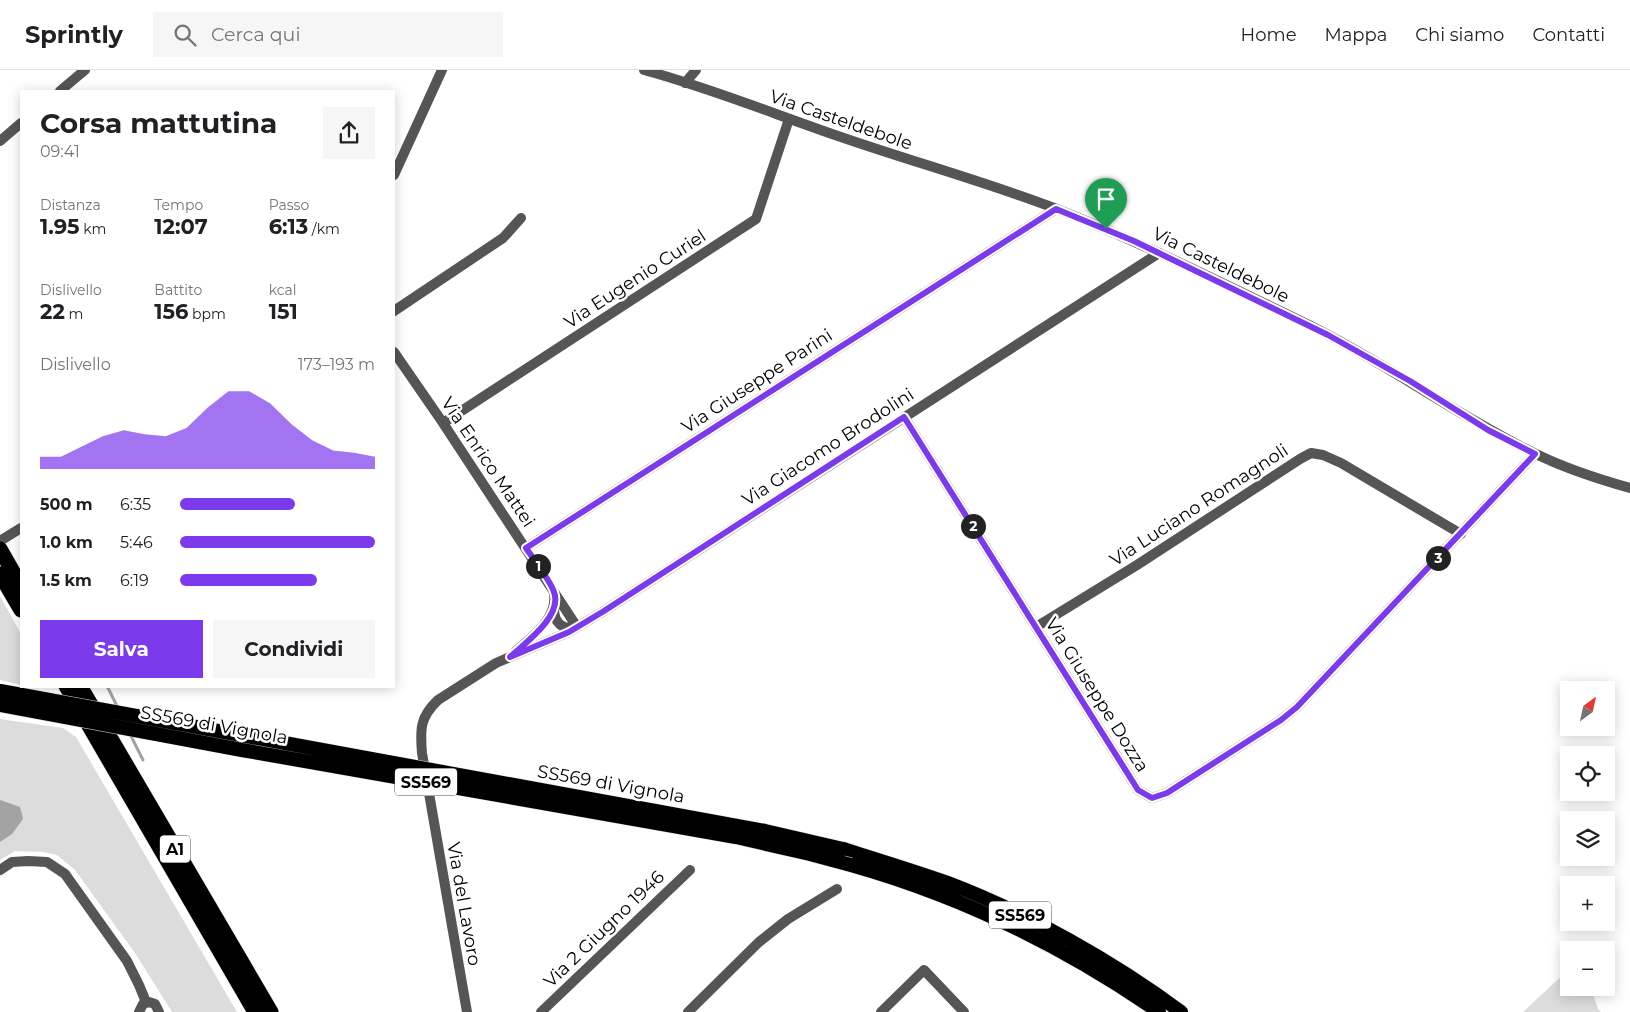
<!DOCTYPE html>
<html lang="it">
<meta charset="utf-8">
<style>
:root{--surface:#fff;--page:#f6f6f6;--text:#202124;--muted:#757577;--line:#e0e0e0;--accent:#7c3aed}
body{margin:0;font-family:Montserrat,sans-serif;background:var(--page);color:var(--text);height:100vh;display:flex;flex-direction:column;font-size:19px;white-space:nowrap}
*{box-sizing:border-box;margin:0}
p{font-size:16px;color:var(--muted)}
.icon{flex:none;width:28px;height:28px;fill:none;stroke:currentColor;stroke-width:2;stroke-linecap:round;stroke-linejoin:round}
.map{position:relative;flex:1;overflow:hidden}
.details{position:absolute;left:20px;top:20px;width:375px;height:598px;display:flex;flex-direction:column;background:var(--surface);border-radius:0px;box-shadow:0 2px 12px #0003}
.details>*{flex:none}
.needle{width:32px;rotate:33deg}
.controls{position:absolute;left:1560px;top:611px;display:grid;gap:10px}
.controls a{display:grid;place-items:center;width:55px;height:55px;border-radius:0px;background:var(--surface);box-shadow:0 2px 12px #0003;font-size:25px}
.pin{position:absolute;display:grid;place-items:center;width:42px;height:42px;color:#fff;margin:-51px -21px;border-radius:50% 50% 50% 0;rotate:-45deg;box-shadow:0 0 5px #0007}
.pin .icon{rotate:45deg}
.km{position:absolute;width:25px;height:25px;margin:-12px;border-radius:50%;background:#222;color:#fff;font-size:14px;line-height:25px;text-align:center}
.round{display:grid;place-items:center;flex:none;width:52px;height:52px;border-radius:0px;background:var(--page)}
.headline{display:flex;align-items:center;justify-content:space-between;height:85px;padding:0 20px}
h1{font-size:28px;font-weight:700;line-height:38px}
.stats{display:grid;grid-template-columns:repeat(3,1fr);gap:8px;height:85px;padding:5px 20px}
.stats div{display:grid;align-content:center}
.stats b{font-size:21px;font-weight:700}
.stats small{font-size:14px;font-weight:400}
.stats p{font-size:14px}
.chart{height:140px;padding:10px 20px}
.chart p{display:flex;justify-content:space-between}
.chart svg{width:100%;height:90px;margin-top:5px;fill:var(--accent);opacity:.7}
.action{display:flex;gap:10px;margin-top:auto;padding:10px 20px}
.action a{flex:1;height:58px;border-radius:0px;background:var(--accent);color:#fff;font-size:20px;font-weight:700;line-height:58px;text-align:center}
.action a+a{background:var(--page);color:var(--text)}
ul{padding:0 20px;list-style:none;font-size:16px}
li{display:grid;grid-template-columns:80px 60px 1fr;align-items:center;height:38px}
li i{height:12px;border-radius:6px;background:var(--accent)}
header{display:flex;align-items:center;gap:30px;box-sizing:border-box;height:70px;padding:0 25px;background:var(--surface);border-bottom:1px solid var(--line)}
header strong{font-size:24px}
nav{display:flex;gap:28px;margin-inline-start:auto;font-size:18px}
.search{width:350px;height:45px;background:var(--page);display:flex;align-items:center;gap:12px;box-sizing:border-box;padding:0 18px;border-radius:0px;color:var(--muted);font-size:19px}
.map>svg:first-child{display:block}
.green{fill:#dcdcdc}
.water{fill:#a3a3a3}
.lines{fill:none;stroke-linecap:round;stroke-linejoin:round}
.stream{stroke:#a3a3a3;stroke-width:3}
.trunk-casing{stroke:#dbdbdb;stroke-width:15}
.motorway-casing{stroke:#dbdbdb;stroke-width:16}
.minor{stroke:#555;stroke-width:10}
.tertiary{stroke:#555;stroke-width:10}
.trunk{stroke:#000;stroke-width:14}
.motorway{stroke:#000;stroke-width:15}
.trunk-bridge-casing{stroke:#dbdbdb;stroke-width:15;stroke-linecap:butt}
.trunk-bridge{stroke:#000;stroke-width:14}
.route-casing{stroke:#fff;stroke-width:10}
.route{stroke:#7c3aed;stroke-width:6}
.labels{text-anchor:middle;stroke-width:5;stroke-linejoin:round;paint-order:stroke}
.shield{fill:#fff;stroke:#4c4c4c;stroke-width:1}
.shield-label{font-size:16px;font-weight:bold;fill:#000}
.street-label{font-size:18px;fill:#000;stroke:#fff}
</style>
<header>
<strong>Sprintly</strong>
<div class="search"><svg class="icon" aria-label="search" viewBox="0 0 24 24"><circle cx="10" cy="10" r="6"/><path d="M15 15l6 6"/></svg>Cerca qui</div>
<nav><a>Home</a><a>Mappa</a><a>Chi siamo</a><a>Contatti</a></nav>
</header>
<div class="map">
<svg width="1630" height="942" viewBox="0 0 1630 942">
<rect width="100%" height="100%" fill="#fff"/>
<!-- green -->
<path class="green" d="M 0,526 L 21,564 L 21,615 L 0,610 Z
M 0,649 L 63,658 L 76,667 L 237,942 L 172,942 L 135,883 L 75,800 L 57,785 L 43,782 L 15,781 L 0,790 Z
M 1569,899 L 1569,918 L 1591,918 L 1598,939 L 1601,942 L 1523,942 Z"/>
<!-- water -->
<path class="water" d="M 0,730 L 20,737 L 23,749 L 12,764 L 0,772 Z"/>
<g class="lines">
<!-- stream -->
<path class="stream" d="M 107,616 L 118,638
M 130,664 L 143,690"/>
<defs>
<path id="trunk" d="M 843,779 C 878,790 914,801 948,813 C 1027,843 1114,892 1181,942
M 851,795 C 961,826 1065,877 1159,942"/>
<path id="motorway" d="M 0,479 L 21,516
M 0,504 L 21,540
M 66,616 L 255,942
M 80,616 L 271,942"/>
</defs>
<!-- trunk casing -->
<use href="#trunk" class="trunk-casing"/>
<!-- motorway casing -->
<use href="#motorway" class="motorway-casing"/>
<!-- minor -->
<path class="minor" d="M 60,21 L 85,0
M 0,71 L 21,53
M 394,241 L 503,168 L 521,148
M 394,282 L 443,353 L 577,557
M 904,347 L 1138,720 L 1152,728 L 1167,723 L 1281,650 L 1297,637 L 1535,384
M 443,353 L 756,149 L 789,49
M 526,478 L 1056,139
M 554,538 C 554,553 562,560 576,557
M 1036,557 L 1137,495 L 1300,389 L 1311,383 L 1323,385 L 1341,393 L 1461,464
M 516,581 C 533,566 558,548 554,523
M 0,800 L 12,792 L 28,791 L 47,792 L 65,804 L 127,891 L 139,915 L 146,932
M 139,942 L 143,934 L 149,932 L 155,934 L 159,942
M 467,942 L 422,683 C 420,659 420,647 438,630 L 496,593 L 569,562 L 604,541 L 1159,183
M 541,942 L 690,800
M 688,942 L 759,872 L 788,849 L 837,819
M 881,942 L 924,900 L 964,942"/>
<!-- tertiary -->
<path class="tertiary" d="M 644,0 C 710,18 774,44 838,66 C 910,91 983,111 1054,138 C 1141,172 1224,214 1309,255 C 1386,293 1456,345 1534,383 C 1564,398 1598,409 1630,418
M 685,13 L 696,0
M 394,105 L 442,0
M 0,471 L 21,458"/>
<!-- trunk -->
<use href="#trunk" class="trunk"/>
<!-- motorway -->
<use href="#motorway" class="motorway"/>
<defs>
<path id="trunk-bridge" d="M 0,621 L 765,761 L 843,779
M 0,635 L 242,680 L 736,767 L 810,784 L 851,795"/>
</defs>
<!-- trunk-bridge casing -->
<use href="#trunk-bridge" class="trunk-bridge-casing"/>
<!-- trunk-bridge -->
<use href="#trunk-bridge" class="trunk-bridge"/>
</g>
<g class="lines">
<defs>
<path id="route" d="M 1056,139 L 1134,171 L 1328,265 L 1410,311 L 1488,360 L 1535,384 L 1297,637 L 1281,650 L 1167,723 L 1152,728 L 1138,720 L 904,347 L 604,541 L 569,562 L 510,587 C 525,573 563,546 554,522 C 550,510 534,490 526,478 Z"/>
</defs>
<!-- route casing -->
<use href="#route" class="route-casing"/>
<!-- route -->
<use href="#route" class="route"/>
</g>
<g class="labels">
<!-- shield labels -->
<g class="shield">
<rect x="395" y="698.5" width="62" height="27" rx="4"/>
<rect x="160" y="765.5" width="30" height="27" rx="4"/>
<rect x="989" y="831.5" width="62" height="27" rx="4"/>
</g>
<g class="shield-label">
<text x="426" y="718">SS569</text>
<text x="175" y="785">A1</text>
<text x="1020" y="851">SS569</text>
</g>
<!-- street labels -->
<g class="street-label">
<text transform="translate(841 50) rotate(19)" y="6">Via Casteldebole</text>
<text transform="translate(1221 195) rotate(26)" y="6">Via Casteldebole</text>
<text transform="translate(635 209) rotate(-33)" y="6">Via Eugenio Curiel</text>
<text transform="translate(757 311) rotate(-33)" y="6">Via Giuseppe Parini</text>
<text transform="translate(828 377) rotate(-33)" y="6">Via Giacomo Brodolini</text>
<text transform="translate(488 392) rotate(56)" y="6">Via Enrico Mattei</text>
<text transform="translate(1199 435) rotate(-33)" y="6">Via Luciano Romagnoli</text>
<text transform="translate(1097 625) rotate(58)" y="6">Via Giuseppe Dozza</text>
<text transform="translate(214 655) rotate(10)" y="6">SS569 di Vignola</text>
<text transform="translate(611 714) rotate(10)" y="6">SS569 di Vignola</text>
<text transform="translate(464 834) rotate(80)" y="6">Via del Lavoro</text>
<text transform="translate(604 859) rotate(-44)" y="6">Via 2 Giugno 1946</text>
</g>
</g>
</svg>
<div class="controls">
<a><svg class="needle" viewBox="-14 -14 28 28"><path d="M0-13l5 13h-10z" fill="#e53935"/><path d="M0 13l5-13h-10z" fill="#757577"/></svg></a>
<a><svg class="icon" aria-label="locate" viewBox="0 0 24 24"><circle cx="12" cy="12" r="6"/><path d="M12 2v4M12 18v4M2 12h4M18 12h4"/></svg></a>
<a><svg class="icon" aria-label="layers" viewBox="0 0 24 24"><path d="M12 4l9 5-9 5-9-5zM3 14l9 5 9-5"/></svg></a>
<a>+</a>
<a>−</a>
</div>
<div class="pin" style="left:1106px;top:159px;background:#1e9e55"><svg class="icon" aria-label="arrive" viewBox="0 0 24 24"><path d="M6 21V4h12l-3 4 3 4H6"/></svg></div>
<b class="km" style="left:538px;top:496px">1</b>
<b class="km" style="left:973px;top:456px">2</b>
<b class="km" style="left:1438px;top:488px">3</b>
<section class="details">
<div class="headline"><div><h1>Corsa mattutina</h1><p>09:41</p></div><a class="round"><svg class="icon" aria-label="share" viewBox="0 0 24 24"><path d="M12 15V3M7 8l5-5 5 5M5 13v7h14v-7"/></svg></a></div>
<div class="stats">
<div><p>Distanza</p><b>1.95<small> km</small></b></div>
<div><p>Tempo</p><b>12:07</b></div>
<div><p>Passo</p><b>6:13<small> /km</small></b></div>
</div>
<div class="stats">
<div><p>Dislivello</p><b>22<small> m</small></b></div>
<div><p>Battito</p><b>156<small> bpm</small></b></div>
<div><p>kcal</p><b>151</b></div>
</div>
<div class="chart"><p><span>Dislivello</span>173–193 m</p>
<svg viewBox="0 0 160 44" preserveAspectRatio="none"><path d="M0 44V38L10 38L20 33L30 28L40 25L50 27L60 28L70 24L80 14L90 6L100 6L110 12L120 22L130 30L140 35L150 36L160 38V44z"/></svg>
</div>
<ul>
<li><b>500 m</b>6:35<i style="width:59%"></i></li>
<li><b>1.0 km</b>5:46<i style="width:100%"></i></li>
<li><b>1.5 km</b>6:19<i style="width:70%"></i></li>
</ul>
<div class="action"><a>Salva</a><a>Condividi</a></div>
</section>
</div>
